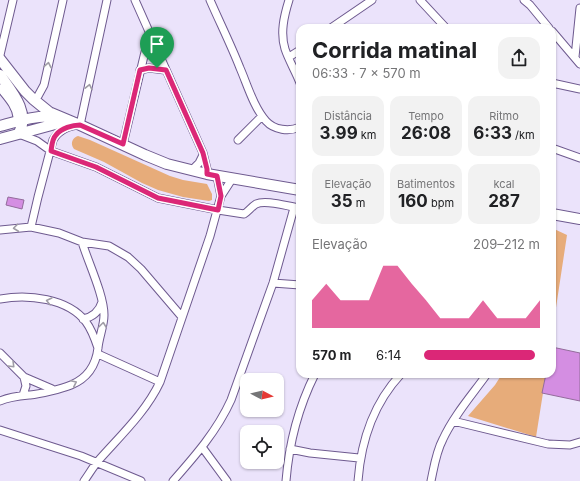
<!DOCTYPE html>
<html lang="pt">
<meta charset="utf-8">
<style>
:root{--surface:#fff;--page:#f2f2f2;--text:#202124;--muted:#757577;--accent:#db2777}
body{margin:0;font-family:Inter,sans-serif;background:var(--page);color:var(--text);height:100vh;display:flex;flex-direction:column;font-size:15px;white-space:nowrap}
*{box-sizing:border-box;margin:0}
p{font-size:13px;color:var(--muted)}
.icon{flex:none;width:22px;height:22px;fill:none;stroke:currentColor;stroke-width:2;stroke-linecap:round;stroke-linejoin:round}
.map{position:relative;flex:1;overflow:hidden}
.drawer{position:absolute;left:296px;top:24px;width:260px;height:354px;display:flex;flex-direction:column;background:var(--surface);border-radius:12px;box-shadow:0 1px 3px #0004}
.drawer>*{flex:none}
.needle{width:26px;rotate:97deg}
.controls{position:absolute;left:240px;top:373px;display:grid;gap:8px}
.controls a{display:grid;place-items:center;width:44px;height:44px;border-radius:8px;background:var(--surface);box-shadow:0 1px 3px #0004;font-size:20px}
.pin{position:absolute;display:grid;place-items:center;width:34px;height:34px;color:#fff;margin:-41px -17px;border-radius:50% 50% 50% 0;rotate:-45deg;box-shadow:0 0 4px #0007}
.pin .icon{rotate:45deg}
.round{display:grid;place-items:center;flex:none;width:42px;height:42px;border-radius:12px;background:var(--page)}
.overview{display:flex;align-items:center;justify-content:space-between;height:68px;padding:0 16px}
h1{font-size:22px;font-weight:700;line-height:30px}
.figures{display:grid;grid-template-columns:repeat(3,1fr);gap:6px;height:68px;padding:4px 16px}
.figures div{display:grid;align-content:center;border-radius:10px;background:var(--page);text-align:center}
.figures b{font-size:17px;font-weight:700}
.figures small{font-size:11px;font-weight:400}
.figures p{font-size:11px}
.chart{height:112px;padding:8px 16px}
.chart p{display:flex;justify-content:space-between}
.chart svg{width:100%;height:72px;margin-top:4px;fill:var(--accent);opacity:.7}
ul{padding:0 16px;list-style:none;font-size:13px}
li{display:grid;grid-template-columns:64px 48px 1fr;align-items:center;height:30px}
li i{height:10px;border-radius:5px;background:var(--accent)}
.map>svg:first-child{display:block}
.green{fill:#e7ac7a}
.building{fill:#d48ee2;stroke:#936c9b}
.lines{fill:none;stroke-linecap:round;stroke-linejoin:round}
.street-casing{stroke:#6e5a8f;stroke-width:9}
.secondary-casing{stroke:#6e5a8f;stroke-width:12}
.street{stroke:#fff;stroke-width:7}
.secondary{stroke:#fff;stroke-width:10}
.oneway{stroke:#9f9ca5}
.route-casing{stroke:#fff;stroke-width:8}
.route{stroke:#db2777;stroke-width:5}
</style>
<div class="map">
<svg width="580" height="481" viewBox="0 0 580 481">
<rect width="100%" height="100%" fill="#ebe3fb"/>
<!-- green -->
<path class="green" d="M 78,136 L 90,140 L 170,176 L 183,180 L 207,184 L 212,194 L 212,200 L 209,201 L 183,197 L 158,190 L 142,183 L 104,162 L 74,149 C 70,144 72,138 78,136 Z
M 552,228 L 567,235 L 552,334 Z
M 502,374 L 546,374 L 536,437 L 468,416 L 495,385 Z"/>
<!-- building -->
<path class="building" d="M 8,197 L 24,200 L 22,209 L 6,205 Z
M 552,347 L 580,353 L 580,401 L 542,393 L 546,374 L 552,374 Z"/>
<g class="lines">
<defs>
<path id="street" d="M 135,0 L 203,153 L 207,169 L 207,174
M 210,0 C 220,23 231,45 240,68 C 247,84 254,108 266,121 C 274,130 289,132 300,127
M 289,0 C 284,16 280,33 285,49 C 289,61 296,72 300,83
M 420,0 L 446,28
M 524,0 L 530,5 L 549,28
M 331,28 L 372,0
M 552,31 L 580,64
M 0,55 L 13,0
M 289,57 L 300,50
M 575,57 L 580,8
M 140,70 L 149,68 L 165,70
M 552,83 L 580,89
M 0,88 C 7,97 16,106 17,117
M 33,99 L 38,96 L 44,85 L 63,0
M 19,134 L 37,141 L 51,151 L 96,167 L 158,198 L 218,210 L 244,214 C 248,212 251,207 256,204 C 266,199 289,207 300,208
M 238,140 L 262,116
M 123,144 L 144,56 L 150,34
M 552,148 L 580,158
M 192,170 L 199,163 L 203,155
M 217,176 L 221,196
M 31,227 L 38,197 L 53,140 C 58,131 69,125 80,125 L 107,0
M 0,230 L 31,227 L 59,233 L 82,242 L 109,246 L 128,257 L 141,269 L 182,317
M 273,283 L 300,285
M 0,299 C 28,294 68,298 86,322 C 92,330 95,339 98,348
M 83,319 C 93,317 99,312 102,302
M 0,353 L 24,377 L 52,389
M 98,354 L 160,382
M 23,395 L 26,386 L 24,377
M 0,401 C 9,397 20,396 30,395 C 40,394 61,389 71,385 C 88,378 96,365 98,348 C 99,337 104,326 104,315 C 104,295 88,262 82,242
M 453,421 L 548,444 L 570,445 L 580,442
M 0,430 L 81,456 L 141,481
M 202,447 L 227,481
M 290,449 L 310,453 L 359,458
M 84,481 C 89,474 93,467 98,461 C 120,436 146,412 160,382 L 210,236 L 221,196 L 232,179
M 173,481 C 195,456 217,431 231,400 L 273,283 L 294,208
M 286,481 C 289,444 298,408 315,374
M 358,481 C 361,441 373,404 401,374
M 431,481 C 434,467 436,452 443,439 C 454,415 472,395 487,374"/>
<path id="secondary" d="M 0,59 L 25,91 L 33,99 L 49,112 L 80,125 L 145,155 L 167,164 L 207,174 L 300,190
M 0,75 C 12,92 30,112 19,133
M 0,126 C 18,121 36,115 55,117
M 0,139 L 59,123 L 70,122
M 552,214 L 580,219"/>
</defs>
<!-- street casing -->
<use href="#street" class="street-casing"/>
<!-- secondary casing -->
<use href="#secondary" class="secondary-casing"/>
<!-- street -->
<use href="#street" class="street"/>
<!-- secondary -->
<use href="#secondary" class="secondary"/>
</g>
<!-- one-way arrows -->
<defs><path id="oneway-chevron" d="M-2-3.5L2.5 0L-2 3.5" fill="none" stroke-width="1.6" stroke-linecap="round" stroke-linejoin="round"/></defs>
<g class="oneway">
<use href="#oneway-chevron" transform="translate(48 65) rotate(-79)"/>
<use href="#oneway-chevron" transform="translate(89 87) rotate(-78)"/>
<use href="#oneway-chevron" transform="translate(16 228) rotate(173)"/>
<use href="#oneway-chevron" transform="translate(49 301) rotate(-166)"/>
<use href="#oneway-chevron" transform="translate(103 325) rotate(-83)"/>
<use href="#oneway-chevron" transform="translate(12 365) rotate(45)"/>
<use href="#oneway-chevron" transform="translate(74 383) rotate(-25)"/>
</g>
<g class="lines">
<defs>
<path id="route" d="M 149,68 L 166,70 L 203,153 L 207,169 L 207,174 L 217,176 L 221,196 L 218,210 L 158,198 L 96,167 L 51,151 C 52,145 52,139 56,135 C 61,128 73,125 80,125 L 123,144 L 140,70 Z"/>
</defs>
<!-- route casing -->
<use href="#route" class="route-casing"/>
<!-- route -->
<use href="#route" class="route"/>
</g>
</svg>
<div class="controls">
<a><svg class="needle" viewBox="-14 -14 28 28"><path d="M0-13l5 13h-10z" fill="#e53935"/><path d="M0 13l5-13h-10z" fill="#757577"/></svg></a>
<a><svg class="icon" aria-label="locate" viewBox="0 0 24 24"><circle cx="12" cy="12" r="6"/><path d="M12 2v4M12 18v4M2 12h4M18 12h4"/></svg></a>
</div>
<div class="pin" style="left:157px;top:68px;background:#1e9e55"><svg class="icon" aria-label="arrive" viewBox="0 0 24 24"><path d="M6 21V4h12l-3 4 3 4H6"/></svg></div>
<section class="drawer">
<div class="overview"><div><h1>Corrida matinal</h1><p>06:33 · 7 × 570 m</p></div><a class="round"><svg class="icon" aria-label="share" viewBox="0 0 24 24"><path d="M12 15V3M7 8l5-5 5 5M5 13v7h14v-7"/></svg></a></div>
<div class="figures">
<div><p>Distância</p><b>3.99<small> km</small></b></div>
<div><p>Tempo</p><b>26:08</b></div>
<div><p>Ritmo</p><b>6:33<small> /km</small></b></div>
</div>
<div class="figures">
<div><p>Elevação</p><b>35<small> m</small></b></div>
<div><p>Batimentos</p><b>160<small> bpm</small></b></div>
<div><p>kcal</p><b>287</b></div>
</div>
<div class="chart"><p><span>Elevação</span>209–212 m</p>
<svg viewBox="0 0 160 44" preserveAspectRatio="none"><path d="M0 44V27L10 17L20 27L30 27L40 27L50 6L60 6L70 17L80 27L90 38L100 38L110 38L120 27L130 38L140 38L150 38L160 27V44z"/></svg>
</div>
<ul>
<li><b>570 m</b>6:14<i style="width:96%"></i></li>
</ul>
</section>
</div>
